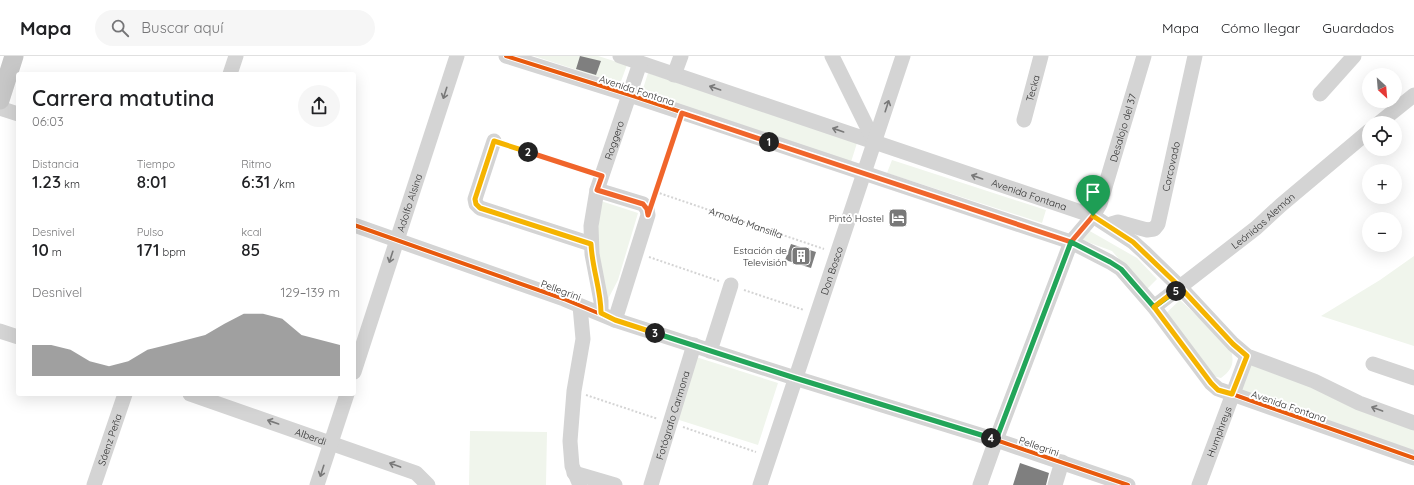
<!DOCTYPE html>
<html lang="es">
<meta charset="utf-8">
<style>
:root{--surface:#fff;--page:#f6f6f6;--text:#202124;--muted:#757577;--line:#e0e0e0;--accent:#787878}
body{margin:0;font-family:Quicksand,sans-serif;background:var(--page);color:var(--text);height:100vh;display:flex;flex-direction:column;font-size:15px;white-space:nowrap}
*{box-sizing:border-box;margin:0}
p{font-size:13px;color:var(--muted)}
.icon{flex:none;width:22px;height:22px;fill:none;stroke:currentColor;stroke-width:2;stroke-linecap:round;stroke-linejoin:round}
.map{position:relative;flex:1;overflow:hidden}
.details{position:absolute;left:16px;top:16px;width:340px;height:324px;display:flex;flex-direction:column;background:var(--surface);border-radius:4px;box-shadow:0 4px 16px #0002}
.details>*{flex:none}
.needle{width:26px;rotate:154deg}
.tools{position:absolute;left:1362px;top:12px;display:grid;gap:8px}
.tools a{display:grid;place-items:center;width:40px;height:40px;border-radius:50%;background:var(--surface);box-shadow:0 4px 16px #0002;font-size:20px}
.pin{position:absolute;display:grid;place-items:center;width:34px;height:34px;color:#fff;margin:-41px -17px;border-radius:50% 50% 50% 0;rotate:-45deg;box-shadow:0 0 4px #0007}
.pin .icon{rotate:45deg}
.km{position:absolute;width:20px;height:20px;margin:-10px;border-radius:50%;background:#222;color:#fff;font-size:11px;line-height:20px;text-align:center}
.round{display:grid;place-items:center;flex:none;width:42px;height:42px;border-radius:21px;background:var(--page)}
.summary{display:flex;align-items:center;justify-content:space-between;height:68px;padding:0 16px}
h1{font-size:22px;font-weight:600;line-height:30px}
.metrics{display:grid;grid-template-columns:repeat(3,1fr);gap:6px;height:68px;padding:4px 16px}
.metrics div{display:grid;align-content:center}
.metrics b{font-size:17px;font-weight:600}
.metrics small{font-size:11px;font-weight:400}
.metrics p{font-size:11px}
.chart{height:112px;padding:8px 16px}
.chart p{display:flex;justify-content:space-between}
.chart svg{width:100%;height:72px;margin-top:4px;fill:var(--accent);opacity:.7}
header{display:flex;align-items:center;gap:24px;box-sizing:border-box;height:56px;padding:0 20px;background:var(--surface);border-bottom:1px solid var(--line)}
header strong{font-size:19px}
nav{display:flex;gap:22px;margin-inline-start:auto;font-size:14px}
.search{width:280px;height:36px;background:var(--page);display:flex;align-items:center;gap:10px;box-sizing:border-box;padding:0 14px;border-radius:22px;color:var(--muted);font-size:15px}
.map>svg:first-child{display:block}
.green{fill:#f0f5ec}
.building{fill:#7f7f7f}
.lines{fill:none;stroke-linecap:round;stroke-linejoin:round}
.path{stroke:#d4d4d4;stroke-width:2;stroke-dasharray:2 2;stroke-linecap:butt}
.minor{stroke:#d4d4d4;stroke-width:15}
.major{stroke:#c7c7c7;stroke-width:19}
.cycleway-casing{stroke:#fff;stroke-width:6}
.cycleway{stroke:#e8590c;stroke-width:4}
.oneway{stroke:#797979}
.split-1-casing{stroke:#fff;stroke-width:8}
.split-2-casing{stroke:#fff;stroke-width:8}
.split-3-casing{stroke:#fff;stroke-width:8}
.split-4-casing{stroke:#fff;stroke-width:8}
.split-5-casing{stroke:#fff;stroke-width:8}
.split-6-casing{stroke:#fff;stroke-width:8}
.split-1{stroke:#f0652b;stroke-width:5}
.split-2{stroke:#f0652b;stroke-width:5}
.split-3{stroke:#f5b400;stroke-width:5}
.split-4{stroke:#22a559;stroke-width:5}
.split-5{stroke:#22a559;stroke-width:5}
.split-6{stroke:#f5b400;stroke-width:5}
.labels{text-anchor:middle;stroke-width:4;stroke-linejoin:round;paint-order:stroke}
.street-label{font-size:10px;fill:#2f2f2f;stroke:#fff}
.poi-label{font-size:10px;fill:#2f2f2f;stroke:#fff;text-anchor:end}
</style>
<header>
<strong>Mapa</strong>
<div class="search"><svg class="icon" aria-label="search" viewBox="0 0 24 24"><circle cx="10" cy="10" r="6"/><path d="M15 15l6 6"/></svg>Buscar aquí</div>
<nav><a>Mapa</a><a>Cómo llegar</a><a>Guardados</a></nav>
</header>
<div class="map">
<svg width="1414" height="429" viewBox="0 0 1414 429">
<rect width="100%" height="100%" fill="#fff"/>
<!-- green -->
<path class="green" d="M 534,0 L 598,0 L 627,9 L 620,28 Z
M 648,17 L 857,87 L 851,106 L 642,36 Z
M 892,104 L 1046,154 L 1042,167 L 887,117 Z
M 601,145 L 638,157 L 618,224 L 607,245 L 596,189 Z
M 1088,174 L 1137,202 L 1157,223 L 1146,234 L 1112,195 L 1082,184 Z
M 1414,200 L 1414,290 L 1321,260 L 1380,224 Z
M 1180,244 L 1230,291 C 1235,306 1233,313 1221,322 L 1209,319 L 1165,258 Z
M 696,301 L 778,327 L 758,389 L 676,363 Z
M 1250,308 L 1300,324 L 1383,363 L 1414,374 L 1414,396 L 1240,335 Z
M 470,375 L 547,376 L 546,429 L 469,429 Z"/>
<!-- building -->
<path class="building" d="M 580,0 L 601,5 L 596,19 L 576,13 Z
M 791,188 L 816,196 L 811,212 L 785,204 Z
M 1020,407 L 1049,417 L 1046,429 L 1013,429 Z"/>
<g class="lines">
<!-- path -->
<g class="path">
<path d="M 506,89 L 590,116"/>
<path id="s1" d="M 656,136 L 824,193"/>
<path d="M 654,141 L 678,69"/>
<path d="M 649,201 L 719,225"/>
<path d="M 744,234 L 804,254"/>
<path d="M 586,339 L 658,363"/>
<path d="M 683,371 L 756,396"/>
</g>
<!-- minor -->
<g class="minor">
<path d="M 506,0 L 630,39 L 1071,186 L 1110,206 L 1121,213 L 1154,251 L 1211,327 L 1218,333 L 1414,402"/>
<path id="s2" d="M 620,0 L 1093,160 L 1133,186 L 1144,196 L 1180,231 L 1233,288 L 1247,300 L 1314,325 L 1359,347 L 1414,367"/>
<path d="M 832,0 L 875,87"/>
<path d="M 230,18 L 236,0"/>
<path d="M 674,19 L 681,0"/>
<path d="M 1320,38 L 1354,0"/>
<path d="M 0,52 L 18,58"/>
<path id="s3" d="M 1024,64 L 1041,0"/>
<path d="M 1379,67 L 1414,39"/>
<path d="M 494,85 L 475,143 L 476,148 L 480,152 L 591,188"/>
<path d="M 597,134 L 643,148 L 647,153 L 648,159 L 615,264"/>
<path d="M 354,169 L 564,243 L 615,264 L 795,322 L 996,384 L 1128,429"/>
<path id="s4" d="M 1108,169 L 1118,166 L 1147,174 L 1154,173 L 1158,168 L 1195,0"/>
<path id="s5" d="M 1154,251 L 1256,172 L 1281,149 L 1369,75"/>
<path id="s6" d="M 601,257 L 601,245 L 592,198 L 591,170 L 597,134 L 640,7"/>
<path d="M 0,275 L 18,281"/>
<path d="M 710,295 L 731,229"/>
<path d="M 1373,308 L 1414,322"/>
<path id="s7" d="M 354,316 L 457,0"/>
<path id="s8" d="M 190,338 L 416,417 L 428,429"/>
<path d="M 574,417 L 615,429"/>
<path id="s9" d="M 94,429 L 125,338"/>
<path d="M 317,429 L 347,338"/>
<path d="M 580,429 L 572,410 L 570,385 L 574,335 L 583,283 L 580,250"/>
<path id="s10" d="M 651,429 L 694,289"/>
<path id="s11" d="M 760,429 L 903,0"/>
<path id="s12" d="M 980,429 L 996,384 L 1071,186 L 1093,160 L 1100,148 L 1144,0"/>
<path d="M 1055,429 L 1062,406"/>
<path id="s13" d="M 1199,429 L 1247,300"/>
</g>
<!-- major -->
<path class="major" d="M 0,44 L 14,0"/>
<defs>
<path id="cycleway" d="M 506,0 L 630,39 L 1071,186 L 1110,206 L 1121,213 L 1154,251 L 1211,327 L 1218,333 L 1414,402
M 354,169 L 564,243 L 615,264 L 795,322 L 996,384 L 1128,429"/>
</defs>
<!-- cycleway casing -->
<use href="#cycleway" class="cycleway-casing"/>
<!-- cycleway -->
<use href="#cycleway" class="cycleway"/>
</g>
<!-- one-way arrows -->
<defs><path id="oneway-shaft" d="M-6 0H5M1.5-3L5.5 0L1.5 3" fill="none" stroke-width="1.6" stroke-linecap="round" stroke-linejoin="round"/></defs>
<g class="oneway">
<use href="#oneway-shaft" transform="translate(715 32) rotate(-161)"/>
<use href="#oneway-shaft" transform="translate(445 37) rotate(108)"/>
<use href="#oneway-shaft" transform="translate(887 50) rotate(-72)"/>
<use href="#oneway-shaft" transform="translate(838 74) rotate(-161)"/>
<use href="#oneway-shaft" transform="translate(977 121) rotate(-161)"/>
<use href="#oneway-shaft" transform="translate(391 201) rotate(108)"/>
<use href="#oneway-shaft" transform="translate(1377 353) rotate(-160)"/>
<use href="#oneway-shaft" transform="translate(273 366) rotate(-161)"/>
<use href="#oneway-shaft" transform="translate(395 409) rotate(-160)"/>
<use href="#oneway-shaft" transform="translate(322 415) rotate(108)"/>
</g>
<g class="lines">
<defs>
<path id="split-1" d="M 769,86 L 1071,186 L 1093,160"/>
<path id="split-2" d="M 528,96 L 602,120 L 597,134 L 643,148 L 647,153 L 648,159 L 682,57 L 769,86"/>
<path id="split-3" d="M 528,96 L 494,85 L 475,143 L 476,148 L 480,152 L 591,188 C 592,212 601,234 601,257 L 615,264 L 655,277"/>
<path id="split-4" d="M 655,277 L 795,322 L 991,382"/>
<path id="split-5" d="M 991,382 L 996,384 L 1071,186 L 1110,206 L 1121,213 L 1154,251 L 1176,235"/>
<path id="split-6" d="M 1093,160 L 1133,186 L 1180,231 L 1154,251 L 1211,327 L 1218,334 L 1232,338 L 1247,300 L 1233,288 L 1180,231 L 1176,235"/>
</defs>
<!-- split-1 casing -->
<use href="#split-1" class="split-1-casing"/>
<!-- split-2 casing -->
<use href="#split-2" class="split-2-casing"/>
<!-- split-3 casing -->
<use href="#split-3" class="split-3-casing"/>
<!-- split-4 casing -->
<use href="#split-4" class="split-4-casing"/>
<!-- split-5 casing -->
<use href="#split-5" class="split-5-casing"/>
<!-- split-6 casing -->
<use href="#split-6" class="split-6-casing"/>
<!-- split-1 -->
<use href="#split-1" class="split-1"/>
<!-- split-2 -->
<use href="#split-2" class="split-2"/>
<!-- split-3 -->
<use href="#split-3" class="split-3"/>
<!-- split-4 -->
<use href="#split-4" class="split-4"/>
<!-- split-5 -->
<use href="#split-5" class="split-5"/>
<!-- split-6 -->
<use href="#split-6" class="split-6"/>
</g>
<!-- icons -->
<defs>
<symbol id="hotel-square" viewBox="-11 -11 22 22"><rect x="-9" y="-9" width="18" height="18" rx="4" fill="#787878" stroke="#fff"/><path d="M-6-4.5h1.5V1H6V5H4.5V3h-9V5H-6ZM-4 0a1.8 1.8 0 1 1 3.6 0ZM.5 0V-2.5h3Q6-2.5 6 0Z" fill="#fff"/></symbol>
<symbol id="building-square" viewBox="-11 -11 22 22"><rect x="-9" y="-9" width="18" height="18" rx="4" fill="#787878" stroke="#fff"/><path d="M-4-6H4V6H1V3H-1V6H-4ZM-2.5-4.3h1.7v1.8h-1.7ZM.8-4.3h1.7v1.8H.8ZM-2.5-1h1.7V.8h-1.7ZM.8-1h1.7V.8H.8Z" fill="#fff"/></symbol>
</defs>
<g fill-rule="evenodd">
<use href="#hotel-square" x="887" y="151" width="22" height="22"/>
<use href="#building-square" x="790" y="189" width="22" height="22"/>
</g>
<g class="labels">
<!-- street labels -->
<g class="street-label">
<text dy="4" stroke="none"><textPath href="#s3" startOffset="33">Tecka</textPath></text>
<text transform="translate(637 34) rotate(18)" y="4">Avenida Fontana</text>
<text dy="4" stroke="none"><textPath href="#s12" startOffset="387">Desalojo del 37</textPath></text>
<text dy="4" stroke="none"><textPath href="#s6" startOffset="177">Roggero</textPath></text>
<text dy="4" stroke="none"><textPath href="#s4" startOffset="113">Corcovado</textPath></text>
<text dy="4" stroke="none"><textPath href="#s2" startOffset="432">Avenida Fontana</textPath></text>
<text dy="4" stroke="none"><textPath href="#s7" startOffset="178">Adolfo Alsina</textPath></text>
<text dy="4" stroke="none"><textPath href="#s5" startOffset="139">Leónidas Alemán</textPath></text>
<text dy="4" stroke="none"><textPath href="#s1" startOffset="95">Arnoldo Mansilla</textPath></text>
<text dy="4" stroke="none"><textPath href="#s11" startOffset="226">Don Bosco</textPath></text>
<text transform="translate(561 234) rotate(20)" y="4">Pellegrini</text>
<text transform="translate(1289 350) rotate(19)" y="4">Avenida Fontana</text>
<text dy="4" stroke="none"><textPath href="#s10" startOffset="73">Fotógrafo Carmona</textPath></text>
<text dy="4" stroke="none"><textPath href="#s13" startOffset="57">Humphreys</textPath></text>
<text dy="4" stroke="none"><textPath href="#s8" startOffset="128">Alberdi</textPath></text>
<text dy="4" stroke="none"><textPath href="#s9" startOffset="48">Sáenz Peña</textPath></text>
<text transform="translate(1039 390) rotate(19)" y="4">Pellegrini</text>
</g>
<!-- poi labels -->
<g class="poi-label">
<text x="884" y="166">Pintó Hostel</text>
<text x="787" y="198">Estación de<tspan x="787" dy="12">Televisión</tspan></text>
</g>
</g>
</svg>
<div class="tools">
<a><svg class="needle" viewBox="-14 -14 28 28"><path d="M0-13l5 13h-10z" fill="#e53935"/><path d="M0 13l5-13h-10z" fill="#757577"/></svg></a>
<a><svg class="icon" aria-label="locate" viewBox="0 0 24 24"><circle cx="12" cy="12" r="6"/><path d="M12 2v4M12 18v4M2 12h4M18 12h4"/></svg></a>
<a>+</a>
<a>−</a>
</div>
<div class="pin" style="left:1093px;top:160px;background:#1e9e55"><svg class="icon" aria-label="arrive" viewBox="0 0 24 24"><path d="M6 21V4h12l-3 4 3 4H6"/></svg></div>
<b class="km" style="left:769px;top:86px">1</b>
<b class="km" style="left:528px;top:96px">2</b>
<b class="km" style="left:655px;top:277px">3</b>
<b class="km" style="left:991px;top:382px">4</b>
<b class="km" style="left:1176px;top:235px">5</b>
<section class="details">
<div class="summary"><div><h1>Carrera matutina</h1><p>06:03</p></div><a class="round"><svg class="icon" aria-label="share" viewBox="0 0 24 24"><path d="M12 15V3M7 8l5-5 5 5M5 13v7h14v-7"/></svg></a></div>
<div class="metrics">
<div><p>Distancia</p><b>1.23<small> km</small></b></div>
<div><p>Tiempo</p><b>8:01</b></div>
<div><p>Ritmo</p><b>6:31<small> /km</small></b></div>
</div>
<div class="metrics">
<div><p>Desnivel</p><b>10<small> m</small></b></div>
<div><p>Pulso</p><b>171<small> bpm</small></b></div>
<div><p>kcal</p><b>85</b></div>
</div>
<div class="chart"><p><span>Desnivel</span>129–139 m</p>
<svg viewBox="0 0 160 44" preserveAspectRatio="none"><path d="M0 44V25L10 25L20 28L30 35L40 38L50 35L60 28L70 25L80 22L90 19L100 12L110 6L120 6L130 9L140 19L150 22L160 25V44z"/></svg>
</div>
</section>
</div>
